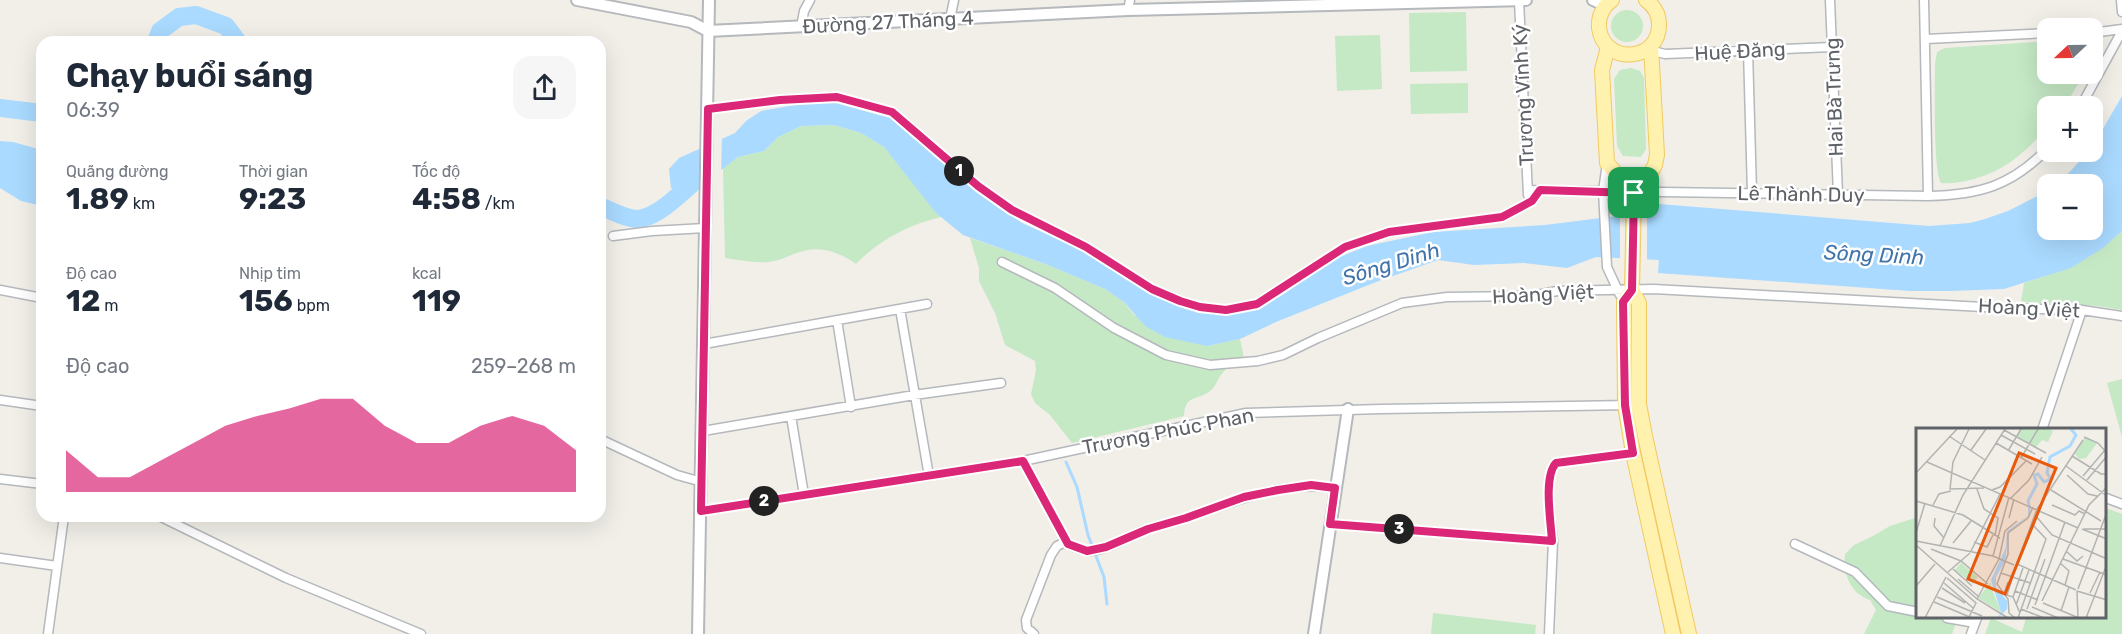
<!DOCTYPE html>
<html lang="vi">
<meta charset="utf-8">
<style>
:root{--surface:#fff;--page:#f6f6f7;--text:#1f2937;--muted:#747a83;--accent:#db2777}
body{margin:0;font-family:Rubik,sans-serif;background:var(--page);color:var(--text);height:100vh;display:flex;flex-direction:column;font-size:22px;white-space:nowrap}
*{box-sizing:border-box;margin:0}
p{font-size:20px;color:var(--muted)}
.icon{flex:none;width:33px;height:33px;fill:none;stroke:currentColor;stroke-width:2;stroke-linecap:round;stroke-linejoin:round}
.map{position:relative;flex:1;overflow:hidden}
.drawer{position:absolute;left:36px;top:36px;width:570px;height:486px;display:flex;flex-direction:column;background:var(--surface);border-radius:18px;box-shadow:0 6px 24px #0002}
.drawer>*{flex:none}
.needle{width:39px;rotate:248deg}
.tools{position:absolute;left:2037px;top:18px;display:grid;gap:12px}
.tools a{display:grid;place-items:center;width:66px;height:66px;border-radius:12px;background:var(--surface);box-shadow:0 6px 24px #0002;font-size:30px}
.pin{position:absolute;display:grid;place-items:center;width:51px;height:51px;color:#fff;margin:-26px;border-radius:12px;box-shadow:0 3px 9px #0006}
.km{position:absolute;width:30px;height:30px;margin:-15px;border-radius:50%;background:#222;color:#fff;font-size:16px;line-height:30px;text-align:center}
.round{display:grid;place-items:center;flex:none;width:63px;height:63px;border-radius:18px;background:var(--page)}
.head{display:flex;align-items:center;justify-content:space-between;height:102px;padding:0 30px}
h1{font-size:33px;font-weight:700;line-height:45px}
.stats{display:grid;grid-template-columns:repeat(3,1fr);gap:9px;height:102px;padding:6px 30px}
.stats div{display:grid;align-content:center}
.stats b{font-size:30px;font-weight:700}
.stats small{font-size:16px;font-weight:400}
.stats p{font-size:16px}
.chart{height:168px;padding:12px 30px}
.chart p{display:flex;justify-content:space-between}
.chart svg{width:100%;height:108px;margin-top:6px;fill:var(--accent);opacity:.7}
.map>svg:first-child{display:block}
.green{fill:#c5e8c5}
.water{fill:#aadaff}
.pier{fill:#f1efe8}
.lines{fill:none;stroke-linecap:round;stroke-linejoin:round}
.stream{stroke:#aadaff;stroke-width:3}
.river{stroke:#aadaff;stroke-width:18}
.minor-casing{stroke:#b5b8bc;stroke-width:11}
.tertiary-casing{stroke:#b5b8bc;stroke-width:14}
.primary-casing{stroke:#f2c960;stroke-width:16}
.minor{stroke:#fff;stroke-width:8}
.tertiary{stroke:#fff;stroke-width:10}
.primary{stroke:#fff2af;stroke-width:14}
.route-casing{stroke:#fff;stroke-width:12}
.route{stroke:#db2777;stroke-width:8}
.labels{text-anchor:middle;stroke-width:5;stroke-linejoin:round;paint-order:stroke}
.street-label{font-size:20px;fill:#5f6368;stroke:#fff}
.water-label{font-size:21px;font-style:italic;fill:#4174aa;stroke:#fff}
.inset-river{fill:none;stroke:#aadaff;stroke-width:3}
.inset-road{fill:none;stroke:#b3b3b1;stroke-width:1.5}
.view{fill:#e8590c;fill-opacity:0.15;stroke:#e8590c;stroke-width:3}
.inset-edge{fill:none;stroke:#5f6368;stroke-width:3}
</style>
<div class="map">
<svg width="2122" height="634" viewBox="0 0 2122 634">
<rect width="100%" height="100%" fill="#f1efe8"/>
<!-- green -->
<path class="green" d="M1611 26a16 16 0 1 1 32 0a16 16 0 1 1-32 0Z
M 1466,12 L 1467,71 L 1410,72 L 1409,13 Z
M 1380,35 L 1382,89 L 1337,91 L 1335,36 Z
M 2047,41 L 2048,74 L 2084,74 L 2065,106 L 2048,106 L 2047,128 C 2023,154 2005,171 1970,180 C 1961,182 1951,184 1941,183 C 1933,171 1935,85 1935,64 L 1937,52 L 1945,48 Z
M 1631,68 L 1640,71 L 1644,78 L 1646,149 L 1641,157 L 1623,156 L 1617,146 L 1614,79 L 1620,70 Z
M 1468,83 L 1468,113 L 1411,114 L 1410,84 Z
M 834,125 L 861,133 L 884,147 L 941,217 C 908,225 879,240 856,264 C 841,253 822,246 803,251 C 791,254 781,261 768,262 C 754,263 739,260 725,258 L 723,168 L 738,157 L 764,151 L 778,137 L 801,126 Z
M 2122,231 L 2122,310 L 2098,306 L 2021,302 L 2024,283 C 2068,269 2087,263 2122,231 Z
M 970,238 L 1048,265 L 1105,289 L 1124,302 L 1134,315 L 1207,346 L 1240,339 L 1244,358 C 1239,365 1230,365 1224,371 C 1218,377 1216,387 1210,391 C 1197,401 1185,394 1184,416 L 1072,443 L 1050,415 L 1035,403 L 1031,394 L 1036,370 L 1035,361 L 1005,345 L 995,313 L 979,281 L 979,268 Z
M 2122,379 L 2122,437 L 2107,383 Z
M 2106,508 L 2122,514 L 2122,634 L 1985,634 L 1991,618 L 2022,632 L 2026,618 L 2106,618 Z
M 1918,517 L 1918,618 L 1958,618 L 1952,634 L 1864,634 L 1876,610 L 1870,600 C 1850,593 1843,574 1845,554 L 1854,545 L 1873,536 L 1890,526 Z
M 1433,613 L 1536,625 L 1535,634 L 1431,634 Z"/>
<!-- water -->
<path class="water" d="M 2122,96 L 2122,231 L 2103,248 L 2071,268 L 2004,289 L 1951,291 L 1910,291 L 1658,273 L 1659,260 L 1596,257 L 1567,268 L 1524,263 L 1474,265 L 1438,260 L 1376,282 L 1276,322 L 1240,339 L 1207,346 L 1165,337 L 1145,326 L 1124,302 L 1105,289 L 1048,265 L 963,235 L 936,213 L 884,147 L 861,133 L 834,125 L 801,126 L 778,137 L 764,151 L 738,157 L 690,194 L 671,188 L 669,169 L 679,158 L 735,133 L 746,121 L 761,111 L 795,105 L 832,102 L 890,118 L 972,188 L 1022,223 L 1086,252 L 1155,296 L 1198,313 L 1222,314 L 1256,308 L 1281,296 L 1322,264 L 1367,246 L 1433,232 L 1545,225 L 1649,212 L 1647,203 L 1929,226 L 1970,223 L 1985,219 L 2008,211 L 2047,191 L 2048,230 L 2092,230 L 2092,184 L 2055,184 L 2065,177 L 2088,152 L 2092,152 L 2093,146 Z
M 0,141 L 13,142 L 42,150 L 42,206 L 21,201 L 0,188 Z"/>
<!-- pier -->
<path class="pier" d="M 722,135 L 721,174 L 701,189 L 702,144 Z
M 1644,204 L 1647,204 L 1647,262 L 1620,261 L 1620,212 L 1646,209 Z"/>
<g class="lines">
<!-- stream -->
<path class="stream" d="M 1066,462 L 1077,487 L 1088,535 L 1104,577 L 1107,604"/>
<!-- river -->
<path class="river" d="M 156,42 L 160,31 L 179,17 L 196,15 L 226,26 L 238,42
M 0,108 L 42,113
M 600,206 C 610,210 620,216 631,218 C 653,225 684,189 701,176"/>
<defs>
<path id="minor" d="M 1519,0 L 1528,195
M 1830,0 L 1838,194
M 1924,0 L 1928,196
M 2121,0 L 2122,12
M 1128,10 L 1130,0
M 950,19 L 954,0
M 801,27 L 804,11 L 810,0
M 2092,33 L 2122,29
M 1926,39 L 2048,33
M 1651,46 L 1657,52 L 1665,54 L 1832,47
M 1748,50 L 1752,193
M 2081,106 L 2122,31
M 708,109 L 780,100 L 836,97 L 892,112 L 978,186 L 1012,210 L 1086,247 L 1152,289 L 1181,301 L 1200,307 L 1226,310 L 1257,304 L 1345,247 L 1389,232 L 1502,217 L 1532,201 L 1540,190
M 1607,163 L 1603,191 L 1607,267 L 1620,295
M 1528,190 L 1928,196 C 1979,195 2012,186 2048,148
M 613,236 L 652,231 L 705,228
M 1002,262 L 1055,288 L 1114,328 L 1166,355 L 1210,365 L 1258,361 L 1283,355 L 1318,338 L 1402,303 L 1447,297 L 1532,296 L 1557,291 L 1654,289 L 2001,308 L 2082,310 L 2122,316
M 0,290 L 42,298
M 900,309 L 929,476
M 837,320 L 851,407
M 704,344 L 927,304
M 0,400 L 42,406
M 791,416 L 804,495
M 2042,430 L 2082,310
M 703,431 L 914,395 L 1001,383
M 600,439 L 677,475 L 702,482
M 1023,461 L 1068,544
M 0,479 L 42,484
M 2106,498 L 2122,504
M 701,511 L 1023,461 L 1246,413 L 1381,409 L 1630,405
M 159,516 L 286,578 L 421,634
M 1330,524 L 1553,541 L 1549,634
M 1553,541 C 1551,522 1543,477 1556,463 L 1633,453
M 1795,544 L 1855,572 L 1888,606 L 1918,612
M 0,558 L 57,566
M 1947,618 L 1975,623
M 48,634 L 64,516
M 1034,634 L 1027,628 L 1026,620 L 1051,555 L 1057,546 L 1063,543 C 1071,545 1081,551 1089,551 C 1108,550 1127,537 1145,530 C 1159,525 1174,523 1189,517 C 1238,500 1281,481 1335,488
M 1971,634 L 1977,618"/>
<path id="tertiary" d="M 577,0 L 691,22 L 708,31 L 1128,10 L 1526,0
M 1593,0 L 1606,6
M 698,634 L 709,0
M 1314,634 L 1348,409"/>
<path id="primary" d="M 1612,0 C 1603,6 1598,17 1599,28 C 1604,66 1660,62 1659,24 C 1659,14 1654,6 1646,0
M 1651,46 L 1657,155 L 1655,165 L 1650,174 L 1634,193 L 1632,290 L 1639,303 L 1639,404 L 1645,436 L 1689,634
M 1608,47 L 1602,70 L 1607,163 L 1634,193
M 1632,290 L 1624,302 L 1625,405 L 1633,453 L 1673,634"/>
</defs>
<!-- minor casing -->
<use href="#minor" class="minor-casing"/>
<!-- tertiary casing -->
<use href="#tertiary" class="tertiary-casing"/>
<!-- primary casing -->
<use href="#primary" class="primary-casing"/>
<!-- minor -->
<use href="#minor" class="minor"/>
<!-- tertiary -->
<use href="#tertiary" class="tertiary"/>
<!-- primary -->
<use href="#primary" class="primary"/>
</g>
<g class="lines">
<defs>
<path id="route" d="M 837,97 L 892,112 L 978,186 L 1012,210 L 1086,247 L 1152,289 L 1180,301 L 1200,307 L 1226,310 L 1257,304 L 1345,247 L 1389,232 L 1502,217 L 1532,201 L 1540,190 L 1634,193 L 1632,290 L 1623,302 L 1625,405 L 1633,453 L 1556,463 C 1543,477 1551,522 1552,541 L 1330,524 L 1335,488 L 1311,485 L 1278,490 L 1244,497 L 1186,518 L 1148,529 L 1106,547 L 1087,551 L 1068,544 L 1023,461 L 701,511 L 708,109 L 780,100 Z"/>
</defs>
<!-- route casing -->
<use href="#route" class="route-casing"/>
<!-- route -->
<use href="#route" class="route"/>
</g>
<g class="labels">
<!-- street labels -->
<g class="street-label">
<text transform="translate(888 22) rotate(-3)" y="7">Đường 27 Tháng 4</text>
<text transform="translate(1740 51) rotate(-3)" y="7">Huệ Đăng</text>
<text transform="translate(1523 95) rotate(-93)" y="7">Trương Vĩnh Ký</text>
<text transform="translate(1834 97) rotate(-92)" y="7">Hai Bà Trưng</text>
<text transform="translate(1801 194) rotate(1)" y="7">Lê Thành Duy</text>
<text transform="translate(1543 294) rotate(-3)" y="7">Hoàng Việt</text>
<text transform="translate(2029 308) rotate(3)" y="7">Hoàng Việt</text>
<text transform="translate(1168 431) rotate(-11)" y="7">Trương Phúc Phan</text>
</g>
<!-- water labels -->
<g class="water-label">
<text transform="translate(1874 255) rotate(3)" y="7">Sông Dinh</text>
<text transform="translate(1391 264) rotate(-17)" y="7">Sông Dinh</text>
</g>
</g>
<!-- overview -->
<g transform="translate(1916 428)">
<rect width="190" height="190" fill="#f1efe8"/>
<path d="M 104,1 L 133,1 L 137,3 L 132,14 L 126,12 L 119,20 L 101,8 ZM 169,9 L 181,15 L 170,30 L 163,31 L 159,26 ZM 45,135 L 62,149 L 57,156 L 39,142 ZM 75,154 L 75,159 L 85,184 L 62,170 Z" fill="#c5e8c5"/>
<path d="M 112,76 L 114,76 L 114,87 L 93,104 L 89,133 L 80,149 L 80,159 L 91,173 L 91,181 L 82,190 L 85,184 L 75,152 L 90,119 L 91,103 L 112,88 Z" fill="#aadaff"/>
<path class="inset-river" d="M 114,81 L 112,73 L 121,56 L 118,47 L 122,46 L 128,54 L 135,51 L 131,45 L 134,29 L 154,18 L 160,7 L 155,1"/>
<path class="inset-road" d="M 53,1 L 37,34 L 34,61 L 68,60M 88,2 L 130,25M 85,7 L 119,26M 33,8 L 69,32M 168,9 L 182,15 L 191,25M 80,15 L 116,36M 55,22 L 70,1M 92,23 L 105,1M 156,28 L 185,46 L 191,46M 105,30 L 122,1M 11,34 L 162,100M 150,38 L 191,68M 0,45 L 41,1M 151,47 L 172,66 L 181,68M 167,48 L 189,22M 171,52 L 191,28M 61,61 L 68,81 L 82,90 L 79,108M 76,62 L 84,59 L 110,33M 135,62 L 185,93M 95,70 L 113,52 L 126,29M 0,73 L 47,87 L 84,110M 17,77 L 23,66 L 35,63M 136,77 L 159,87 L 163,83 L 169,86M 119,87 L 136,107 L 191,131M 19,90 L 18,98 L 28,110M 93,90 L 98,71M 166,101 L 191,111M 168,101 L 191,101M 0,105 L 9,75M 0,113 L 77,128 L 98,137M 58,114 L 71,119 L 77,107M 37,115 L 55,93M 0,117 L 61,171 L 92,190M 24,118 L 47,67 L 89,1M 15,121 L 45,133 L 72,156M 55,123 L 84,66M 150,123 L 161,133 L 167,128M 92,126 L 81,156 L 92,171 L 93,185 L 99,190M 92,127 L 92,105 L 112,90 L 117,79M 77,128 L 93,69M 147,131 L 191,147M 101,135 L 121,81 L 167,12M 144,135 L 153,143 L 149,157M 101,136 L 160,162M 37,141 L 56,158M 32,144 L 54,125M 85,145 L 114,155M 31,150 L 60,175 L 53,189M 42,151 L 63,169M 92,154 L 88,166 L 97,169 L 104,185M 28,155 L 57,180M 0,158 L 19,136M 26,160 L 49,175M 162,161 L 191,84M 99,163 L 122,172M 161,163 L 162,190M 161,163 L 191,172M 174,165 L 184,144M 91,167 L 100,138M 21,169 L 66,188M 97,169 L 107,140M 61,171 L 83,131 L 89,103 L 101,93M 126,173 L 173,77 L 191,59M 18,174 L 56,190M 127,175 L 163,190M 100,177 L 113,142M 119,177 L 149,94M 116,179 L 142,190M 105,181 L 128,190M 111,181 L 129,131M 145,183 L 153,159M 9,190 L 30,149M 102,190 L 130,111 L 116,96M 170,190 L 191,136"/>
<path class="view" d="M 103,25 L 140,40 L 89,166 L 52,151 Z"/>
<rect width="190" height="190" class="inset-edge"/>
</g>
</svg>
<div class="tools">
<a><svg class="needle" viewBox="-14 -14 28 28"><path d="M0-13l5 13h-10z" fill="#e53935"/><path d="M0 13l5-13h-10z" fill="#747a83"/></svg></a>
<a>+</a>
<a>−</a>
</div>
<div class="pin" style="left:1634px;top:193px;background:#1e9e55"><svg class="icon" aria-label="arrive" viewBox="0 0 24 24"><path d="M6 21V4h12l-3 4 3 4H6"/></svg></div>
<b class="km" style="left:959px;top:171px">1</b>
<b class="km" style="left:764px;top:501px">2</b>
<b class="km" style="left:1399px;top:529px">3</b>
<section class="drawer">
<div class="head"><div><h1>Chạy buổi sáng</h1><p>06:39</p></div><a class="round"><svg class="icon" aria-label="share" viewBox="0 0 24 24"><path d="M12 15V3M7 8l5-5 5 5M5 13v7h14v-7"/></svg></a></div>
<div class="stats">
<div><p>Quãng đường</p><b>1.89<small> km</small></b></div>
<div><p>Thời gian</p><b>9:23</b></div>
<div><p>Tốc độ</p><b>4:58<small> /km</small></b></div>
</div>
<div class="stats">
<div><p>Độ cao</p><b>12<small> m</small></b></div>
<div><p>Nhịp tim</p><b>156<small> bpm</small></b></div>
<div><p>kcal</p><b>119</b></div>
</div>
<div class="chart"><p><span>Độ cao</span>259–268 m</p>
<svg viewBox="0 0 160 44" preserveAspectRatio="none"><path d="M0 44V27L10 38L20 38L30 31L40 24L50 17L60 13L70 10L80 6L90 6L100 17L110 24L120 24L130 17L140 13L150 17L160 27V44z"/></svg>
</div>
</section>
</div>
